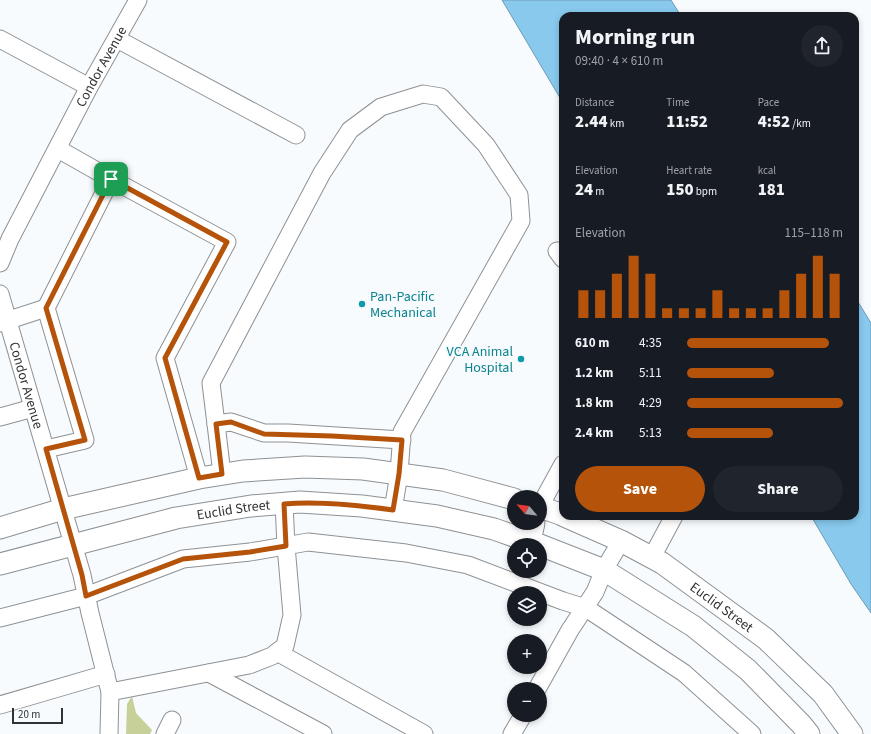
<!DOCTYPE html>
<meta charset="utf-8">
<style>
:root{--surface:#171b24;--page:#20242c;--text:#f1f3f6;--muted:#9ea1a6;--accent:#b45309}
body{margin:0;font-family:"Source Sans 3",sans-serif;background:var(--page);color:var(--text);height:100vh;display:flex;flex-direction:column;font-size:15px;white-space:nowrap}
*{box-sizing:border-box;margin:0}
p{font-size:13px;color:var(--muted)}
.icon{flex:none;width:22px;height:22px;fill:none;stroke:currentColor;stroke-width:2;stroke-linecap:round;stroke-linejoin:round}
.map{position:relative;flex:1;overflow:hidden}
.side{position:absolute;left:559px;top:12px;width:300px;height:508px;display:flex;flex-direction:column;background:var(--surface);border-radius:12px;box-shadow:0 2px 6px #0003}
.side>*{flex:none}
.needle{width:26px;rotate:299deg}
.controls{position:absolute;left:507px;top:490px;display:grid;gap:8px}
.controls a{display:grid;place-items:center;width:40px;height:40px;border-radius:50%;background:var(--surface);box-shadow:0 2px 6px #0003;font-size:20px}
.scale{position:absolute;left:12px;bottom:10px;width:51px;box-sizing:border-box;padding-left:4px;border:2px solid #313234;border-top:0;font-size:11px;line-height:14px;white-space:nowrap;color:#313234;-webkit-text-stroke:3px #f7fbfe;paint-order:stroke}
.pin{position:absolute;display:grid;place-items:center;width:34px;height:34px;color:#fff;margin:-17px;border-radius:8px;box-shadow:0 2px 6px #0006}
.round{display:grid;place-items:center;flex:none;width:42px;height:42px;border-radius:21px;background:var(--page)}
.summary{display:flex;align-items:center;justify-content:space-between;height:68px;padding:0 16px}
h1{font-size:22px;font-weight:800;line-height:30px}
.metrics{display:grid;grid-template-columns:repeat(3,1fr);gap:6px;height:68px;padding:4px 16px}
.metrics div{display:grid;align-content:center}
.metrics b{font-size:17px;font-weight:800}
.metrics small{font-size:11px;font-weight:400}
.metrics p{font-size:11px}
.chart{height:112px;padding:8px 16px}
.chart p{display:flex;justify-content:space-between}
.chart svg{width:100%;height:72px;margin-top:4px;stroke:var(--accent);stroke-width:6}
.primary-button{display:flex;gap:8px;margin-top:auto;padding:8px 16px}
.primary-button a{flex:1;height:46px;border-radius:24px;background:var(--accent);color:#fff;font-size:16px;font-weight:800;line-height:46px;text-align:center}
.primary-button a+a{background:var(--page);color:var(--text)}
ul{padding:0 16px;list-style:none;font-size:13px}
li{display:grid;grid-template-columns:64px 48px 1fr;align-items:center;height:30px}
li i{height:10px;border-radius:5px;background:var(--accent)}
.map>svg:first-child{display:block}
.green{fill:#c8d099}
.water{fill:#88c9ed;stroke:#6e9cb6}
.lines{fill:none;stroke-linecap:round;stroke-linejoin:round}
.minor-casing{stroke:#8e9194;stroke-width:19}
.major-casing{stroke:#8e9194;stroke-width:23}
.minor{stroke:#fff;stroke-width:17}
.major{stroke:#fff;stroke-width:21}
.route-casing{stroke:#fff;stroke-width:8}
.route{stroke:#b45309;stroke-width:5}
.culture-dot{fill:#0f9aa8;stroke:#f7fbfe;stroke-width:1.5}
.labels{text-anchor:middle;stroke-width:4;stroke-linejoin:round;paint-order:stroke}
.street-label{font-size:14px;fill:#313234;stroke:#f7fbfe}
.culture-label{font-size:14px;fill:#0d838f;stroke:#f7fbfe;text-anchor:start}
</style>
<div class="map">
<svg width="871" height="734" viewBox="0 0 871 734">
<rect width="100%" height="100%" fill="#f7fbfe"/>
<!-- green -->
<path class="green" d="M 132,696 L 136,713 L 152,730 L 150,734 L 126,734 L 127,704 Z"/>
<!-- water -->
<path class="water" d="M 502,0 L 671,0 L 681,16 L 563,16 L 563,103 Z
M 855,297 L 871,323 L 871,613 L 851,584 L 811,516 L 855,516 Z"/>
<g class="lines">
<defs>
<g id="minor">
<path d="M 0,39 L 89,87"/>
<path d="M 117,39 L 296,135"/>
<path d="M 111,179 L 227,242 L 165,358 L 199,478"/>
<path d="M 557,251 L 563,259"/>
<path id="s1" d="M 0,263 L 10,239 L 89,87 L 138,0"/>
<path id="s2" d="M 0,294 L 82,575 L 90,613 L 110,692 L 109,734"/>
<path d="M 0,323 L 46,308"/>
<path d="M 0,417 L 33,408"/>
<path d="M 216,424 L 211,383 L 322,173 L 350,130 L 381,107 L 423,94 L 441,97 L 486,145 L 519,195 L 521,221 L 402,432 L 399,474 L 393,510"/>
<path d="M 46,449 L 85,440 L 46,308 L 111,179 L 58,149"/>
<path d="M 222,474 L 216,424 L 231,422 L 264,433 L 288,433 L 402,440"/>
<path d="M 540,506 L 563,464"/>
<path d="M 532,542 L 536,523"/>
<path d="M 652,557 L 674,516"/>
<path d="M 0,618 L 86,596 L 183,559 L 250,552 L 308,542 L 406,553 L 468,565 L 563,601 L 586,608 L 684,673 L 752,734"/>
<path d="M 277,652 L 424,734"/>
<path d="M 209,673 L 323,734"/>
<path d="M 537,689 L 570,630 L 595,592 L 604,570 L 621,541"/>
<path d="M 110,692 L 249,665 L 272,656 L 285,646 L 292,615 L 286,546 L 284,503"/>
<path d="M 0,705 L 106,674"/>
<path d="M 165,734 L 172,720"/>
<path d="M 512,734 L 523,715"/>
</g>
<g id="major">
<path d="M 540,507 L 563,515"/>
<path id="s3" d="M 564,516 L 621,541 L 662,563 L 766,639 L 823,694 L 852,734"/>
<path d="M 0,528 L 63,509 L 199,478 L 243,471 L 305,467 L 363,469 L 443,480 L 514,499"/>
<path d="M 540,545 L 604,570 L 693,626 L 748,670 L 801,724 L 809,734"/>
<path id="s4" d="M 0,564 L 176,518 L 251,506 L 300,502 L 362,506 L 437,516 L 494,529 L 539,545"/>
</g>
</defs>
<!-- minor casing -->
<use href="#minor" class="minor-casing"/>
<!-- major casing -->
<use href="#major" class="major-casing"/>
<!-- minor -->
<use href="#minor" class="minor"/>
<!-- major -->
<use href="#major" class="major"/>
</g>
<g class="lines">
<defs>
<path id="route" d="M 111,179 L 227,242 L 165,358 L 199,478 L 222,474 L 216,424 L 231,422 L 264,434 L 332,436 L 402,440 L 399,474 L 393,510 C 357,505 320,501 284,504 L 286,546 L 250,552 L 183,559 L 86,596 L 82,575 L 46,449 L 85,440 L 46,308 Z"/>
</defs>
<!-- route casing -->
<use href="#route" class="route-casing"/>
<!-- route -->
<use href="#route" class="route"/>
</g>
<!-- markers -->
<g class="culture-dot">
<circle cx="362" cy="304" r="4"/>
<circle cx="521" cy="359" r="4"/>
</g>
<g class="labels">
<!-- street labels -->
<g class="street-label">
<text dy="5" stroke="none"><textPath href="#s1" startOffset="221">Condor Avenue</textPath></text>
<text dy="5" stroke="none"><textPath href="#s2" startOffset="95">Condor Avenue</textPath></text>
<text dy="5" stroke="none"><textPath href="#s4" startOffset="240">Euclid Street</textPath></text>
<text dy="5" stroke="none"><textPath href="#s3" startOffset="183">Euclid Street</textPath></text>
</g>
<!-- culture labels -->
<g class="culture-label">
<text x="370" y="301">Pan-Pacific<tspan x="370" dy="16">Mechanical</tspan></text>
<text x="513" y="356" text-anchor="end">VCA Animal<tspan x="513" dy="16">Hospital</tspan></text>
</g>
</g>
</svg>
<div class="controls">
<a><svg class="needle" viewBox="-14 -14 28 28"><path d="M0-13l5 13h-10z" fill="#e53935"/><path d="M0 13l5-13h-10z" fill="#9ea1a6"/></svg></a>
<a><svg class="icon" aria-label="locate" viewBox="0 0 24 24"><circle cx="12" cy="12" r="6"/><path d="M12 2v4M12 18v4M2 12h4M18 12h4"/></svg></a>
<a><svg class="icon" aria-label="layers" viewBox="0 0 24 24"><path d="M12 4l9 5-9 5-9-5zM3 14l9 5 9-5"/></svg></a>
<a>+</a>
<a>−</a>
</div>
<div class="scale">20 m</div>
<div class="pin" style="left:111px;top:179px;background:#1e9e55"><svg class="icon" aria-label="arrive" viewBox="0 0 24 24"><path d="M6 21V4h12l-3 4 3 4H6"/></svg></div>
<section class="side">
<div class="summary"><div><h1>Morning run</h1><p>09:40 · 4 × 610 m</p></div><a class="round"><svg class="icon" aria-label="share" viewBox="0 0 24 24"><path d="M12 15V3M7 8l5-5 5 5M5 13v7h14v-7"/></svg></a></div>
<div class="metrics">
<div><p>Distance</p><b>2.44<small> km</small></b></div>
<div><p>Time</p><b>11:52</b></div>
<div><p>Pace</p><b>4:52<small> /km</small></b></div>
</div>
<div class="metrics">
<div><p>Elevation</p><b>24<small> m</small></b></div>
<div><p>Heart rate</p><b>150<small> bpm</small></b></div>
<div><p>kcal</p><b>181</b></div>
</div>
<div class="chart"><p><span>Elevation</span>115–118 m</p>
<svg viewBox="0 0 160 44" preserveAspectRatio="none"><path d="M5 44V27M15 44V27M25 44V17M35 44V6M45 44V17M55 44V38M65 44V38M75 44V38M85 44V27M95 44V38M105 44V38M115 44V38M125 44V27M135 44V17M145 44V6M155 44V17"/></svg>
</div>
<ul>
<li><b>610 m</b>4:35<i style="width:91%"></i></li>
<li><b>1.2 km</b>5:11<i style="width:56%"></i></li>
<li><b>1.8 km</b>4:29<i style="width:100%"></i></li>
<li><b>2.4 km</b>5:13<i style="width:55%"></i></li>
</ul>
<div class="primary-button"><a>Save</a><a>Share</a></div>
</section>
</div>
